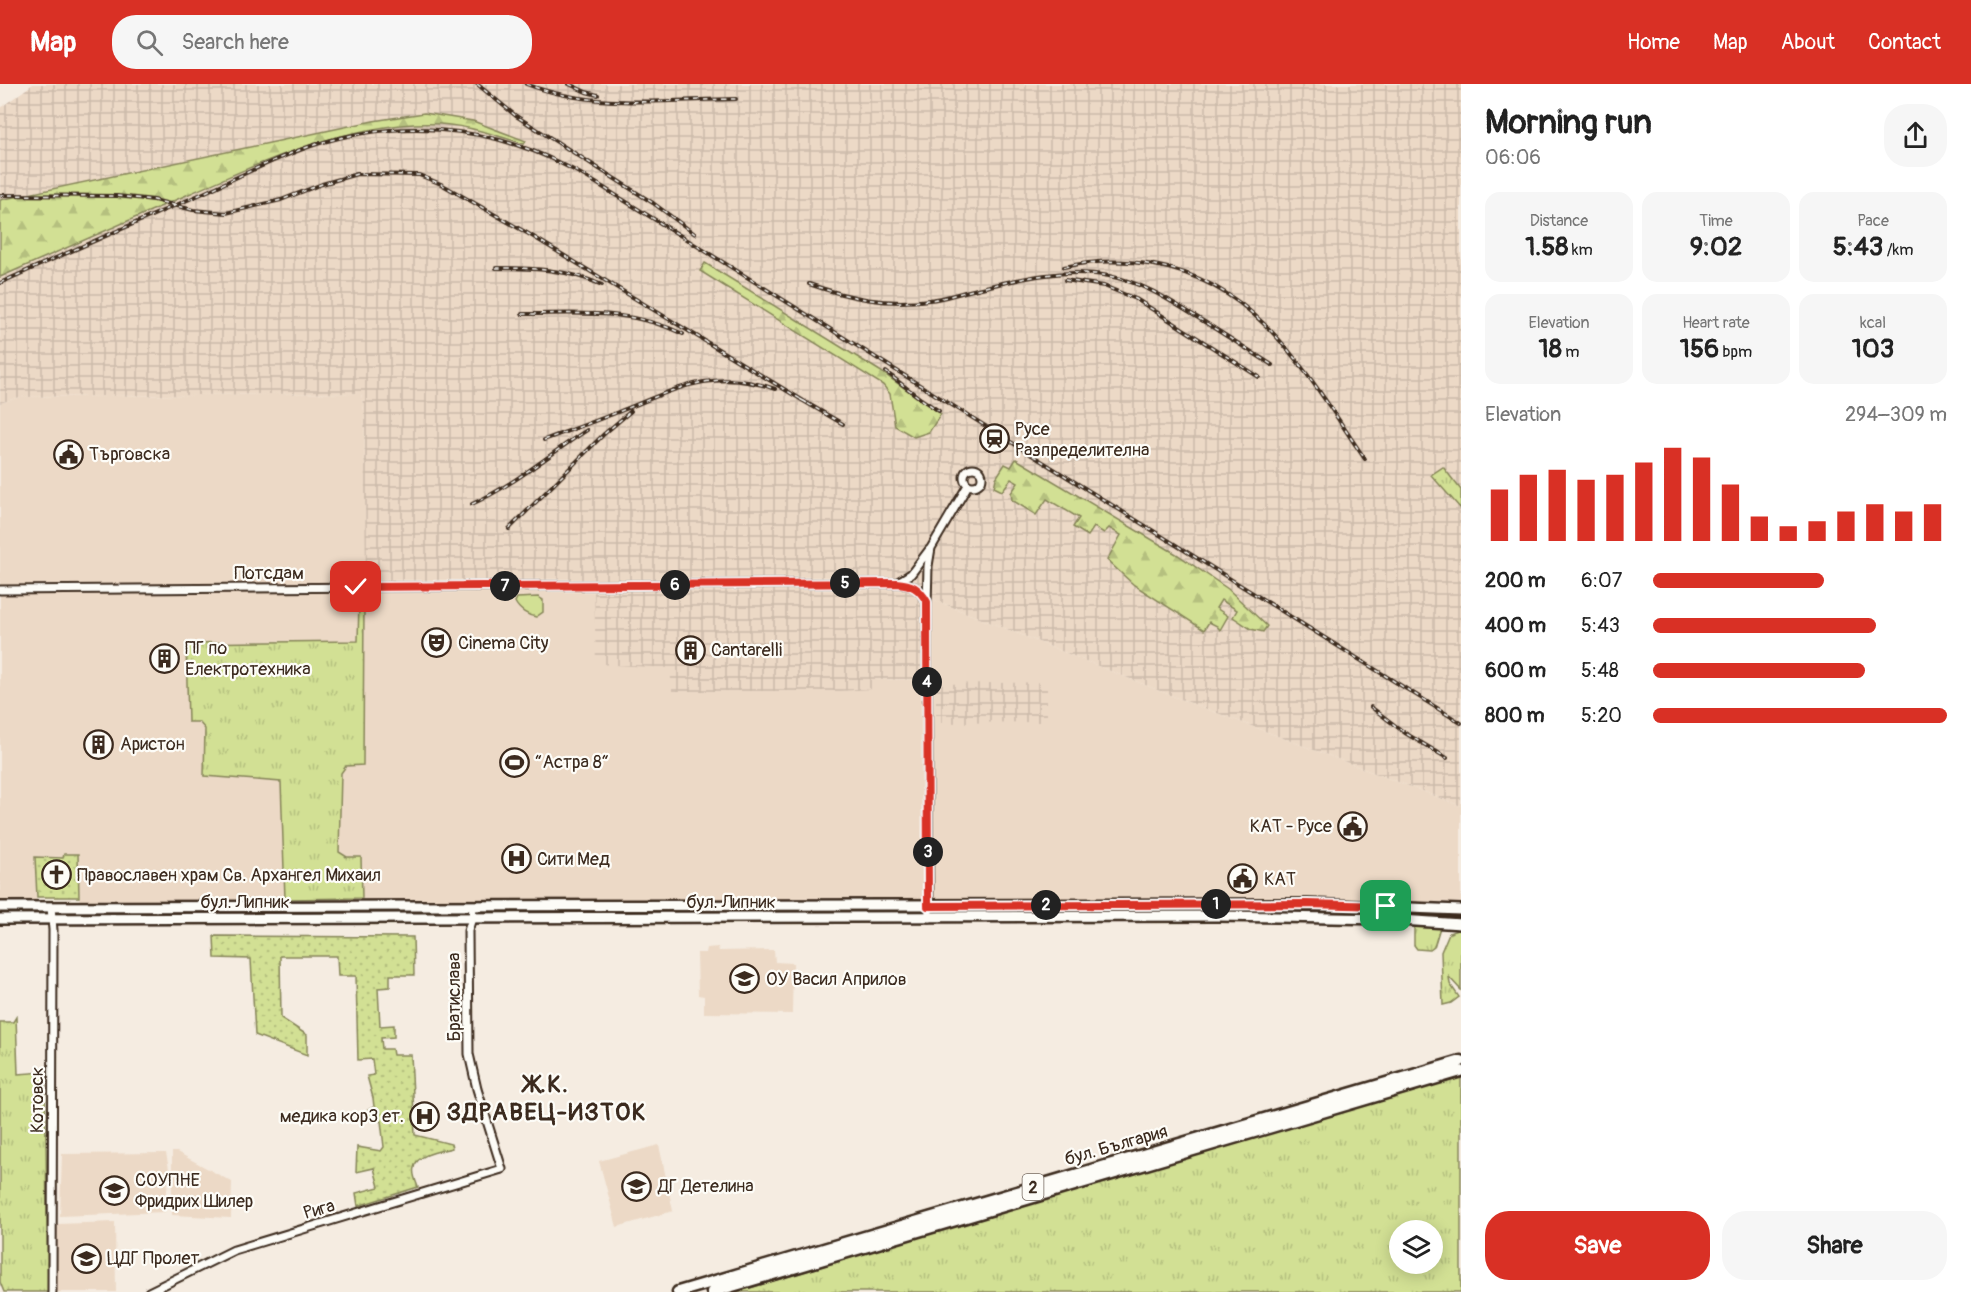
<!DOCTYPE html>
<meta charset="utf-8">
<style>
:root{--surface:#fff;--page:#f6f6f6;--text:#222;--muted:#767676;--accent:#d93025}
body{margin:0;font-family:Pangolin,sans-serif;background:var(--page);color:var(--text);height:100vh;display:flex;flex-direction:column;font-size:22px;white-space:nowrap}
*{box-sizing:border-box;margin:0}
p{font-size:20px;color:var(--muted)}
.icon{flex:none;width:33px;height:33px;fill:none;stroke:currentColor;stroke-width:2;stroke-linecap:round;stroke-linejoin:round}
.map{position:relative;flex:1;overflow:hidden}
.panel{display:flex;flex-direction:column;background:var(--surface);width:510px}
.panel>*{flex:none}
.controls{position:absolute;left:1389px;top:1136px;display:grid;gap:12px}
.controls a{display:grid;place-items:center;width:54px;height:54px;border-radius:50%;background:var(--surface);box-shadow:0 3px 15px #0003;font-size:30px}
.pin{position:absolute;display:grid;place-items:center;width:51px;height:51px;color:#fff;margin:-26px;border-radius:12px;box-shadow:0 3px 9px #0006}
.km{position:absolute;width:30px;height:30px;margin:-15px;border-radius:50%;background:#222;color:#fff;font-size:16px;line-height:30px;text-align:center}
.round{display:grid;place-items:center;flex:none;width:63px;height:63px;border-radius:24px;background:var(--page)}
.overview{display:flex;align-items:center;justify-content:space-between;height:102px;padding:0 24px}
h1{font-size:33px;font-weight:800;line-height:45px}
.figures{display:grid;grid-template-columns:repeat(3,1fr);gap:9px;height:102px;padding:6px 24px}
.figures div{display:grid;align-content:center;border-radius:15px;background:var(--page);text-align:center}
.figures b{font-size:26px;font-weight:800}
.figures small{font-size:16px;font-weight:400}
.figures p{font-size:16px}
.chart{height:168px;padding:12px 24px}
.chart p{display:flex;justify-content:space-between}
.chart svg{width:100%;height:108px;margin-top:6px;stroke:var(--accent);stroke-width:6}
.primary-button{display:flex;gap:12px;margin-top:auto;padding:12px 24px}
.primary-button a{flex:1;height:69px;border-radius:24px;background:var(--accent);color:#fff;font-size:24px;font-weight:800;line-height:69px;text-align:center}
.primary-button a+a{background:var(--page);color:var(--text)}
ul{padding:0 24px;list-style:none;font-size:20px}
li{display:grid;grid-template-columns:96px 72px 1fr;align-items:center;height:45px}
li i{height:15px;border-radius:8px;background:var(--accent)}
header{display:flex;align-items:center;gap:36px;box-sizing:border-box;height:84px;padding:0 30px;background:var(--accent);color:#fff}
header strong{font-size:28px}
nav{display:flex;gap:33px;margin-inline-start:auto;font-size:21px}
.search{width:420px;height:54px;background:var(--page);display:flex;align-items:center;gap:15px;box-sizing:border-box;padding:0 21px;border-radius:24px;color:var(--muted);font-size:22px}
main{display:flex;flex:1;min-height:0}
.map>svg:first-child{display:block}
.built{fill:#ecd9c6}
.industrial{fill:url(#industrial-grid)}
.grass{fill:url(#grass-tufts);stroke:#868559;stroke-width:1.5;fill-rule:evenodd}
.forest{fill:url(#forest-firs);stroke:#868559;stroke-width:1.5}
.park{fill:url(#park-dots);stroke:#868559;stroke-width:1.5}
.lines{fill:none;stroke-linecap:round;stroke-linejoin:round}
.minor-casing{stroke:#3b2a1e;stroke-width:11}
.major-casing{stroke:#3b2a1e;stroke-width:14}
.highway-casing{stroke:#3b2a1e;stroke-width:15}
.minor{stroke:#fdfcf7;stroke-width:7}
.major{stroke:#fdfcf7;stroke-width:9}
.highway{stroke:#fdfcf7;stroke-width:10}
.rail-casing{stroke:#3b2a1e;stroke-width:4}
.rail{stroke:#fdfcf7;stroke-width:1.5;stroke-dasharray:4.5;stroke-linecap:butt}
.route-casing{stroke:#fff;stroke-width:12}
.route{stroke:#d93025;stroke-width:8}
.labels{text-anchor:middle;stroke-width:4.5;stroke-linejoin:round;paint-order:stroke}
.shield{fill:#fdfcf7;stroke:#75695f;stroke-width:1.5}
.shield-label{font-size:16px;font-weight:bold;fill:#3b2a1e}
.poi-label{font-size:18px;fill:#3b2a1e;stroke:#fdfcf7;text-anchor:start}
.street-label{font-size:18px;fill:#3b2a1e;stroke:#fdfcf7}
.district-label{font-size:24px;font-weight:bold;letter-spacing:1.5px;fill:#3b2a1e;stroke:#fdfcf7}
</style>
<header>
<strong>Map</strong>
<div class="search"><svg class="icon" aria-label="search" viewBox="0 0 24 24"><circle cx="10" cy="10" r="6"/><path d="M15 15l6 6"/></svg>Search here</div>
<nav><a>Home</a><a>Map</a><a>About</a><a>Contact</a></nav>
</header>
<main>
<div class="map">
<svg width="1461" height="1208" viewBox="0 0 1461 1208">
<defs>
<pattern id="industrial-grid" width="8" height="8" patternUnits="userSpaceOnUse" patternTransform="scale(1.5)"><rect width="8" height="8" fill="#ecd9c6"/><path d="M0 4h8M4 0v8" fill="none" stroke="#cbbaaa"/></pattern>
<pattern id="grass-tufts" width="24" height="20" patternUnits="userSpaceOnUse" patternTransform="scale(1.5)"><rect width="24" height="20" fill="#d2e094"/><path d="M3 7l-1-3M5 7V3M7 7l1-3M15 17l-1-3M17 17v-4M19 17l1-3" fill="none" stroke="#b5c07f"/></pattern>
<pattern id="forest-firs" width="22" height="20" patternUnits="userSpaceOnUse" patternTransform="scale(1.5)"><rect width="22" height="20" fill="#d2e094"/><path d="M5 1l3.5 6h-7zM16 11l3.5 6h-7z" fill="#b5c07f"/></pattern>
<pattern id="park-dots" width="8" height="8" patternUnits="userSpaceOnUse" patternTransform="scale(1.5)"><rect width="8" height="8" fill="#d2e094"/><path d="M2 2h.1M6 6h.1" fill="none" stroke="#b5c07f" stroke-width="1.8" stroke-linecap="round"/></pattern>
</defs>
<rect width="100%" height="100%" fill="#f5ece1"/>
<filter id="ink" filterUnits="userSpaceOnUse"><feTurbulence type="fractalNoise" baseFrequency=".0167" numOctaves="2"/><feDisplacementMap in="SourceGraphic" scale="12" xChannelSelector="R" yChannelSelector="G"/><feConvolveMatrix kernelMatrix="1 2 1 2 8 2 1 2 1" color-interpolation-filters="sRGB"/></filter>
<g filter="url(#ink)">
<!-- built -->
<path class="built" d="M 361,309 L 364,327 L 367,500 L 510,497 L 594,501 L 873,596 L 927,595 L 927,518 L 932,515 L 1170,611 L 1461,722 L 1461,833 L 1199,827 L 1123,829 L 1037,827 L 80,830 L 78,770 L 64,770 L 63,774 L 35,773 L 37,829 L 0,829 L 0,319 L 20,313 Z
M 718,863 L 719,867 L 774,866 L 775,878 L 793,879 L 792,930 L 704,929 L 704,912 L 698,911 L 697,869 L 706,869 L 707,864 Z
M 659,1061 L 673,1127 L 617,1143 L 599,1077 Z
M 172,1068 L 177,1068 L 232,1098 L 231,1134 L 172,1131 Z
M 166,1069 L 169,1085 L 165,1128 L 60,1132 L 62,1070 Z
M 115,1138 L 116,1208 L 57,1208 L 57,1140 Z"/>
<!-- industrial -->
<path class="industrial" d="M 33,0 L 1461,0 L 1461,722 L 1170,611 L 932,515 L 927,518 L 927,595 L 874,596 L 873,605 L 840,607 L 672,607 L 670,584 L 596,580 L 594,501 L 510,497 L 366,501 L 364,327 L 361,309 L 20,313 L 0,319 L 0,24 Z
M 1047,598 L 1047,638 L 936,639 L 936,600 Z"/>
<!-- grass -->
<path class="grass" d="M 1443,383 L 1461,406 L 1461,425 L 1431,391 Z
M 359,511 L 363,511 L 367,515 L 367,519 L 364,519 L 363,681 L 346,682 L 341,689 L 339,768 L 347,773 L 361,773 L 362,814 L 285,815 L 281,698 L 204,692 L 205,645 L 199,638 L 188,638 L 186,559 L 358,557 L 359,518 L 354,517 Z
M 538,513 L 543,516 L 543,528 L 536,533 C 528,532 519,526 515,518 L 517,514 Z
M 1441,840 L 1434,863 L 1430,866 L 1417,865 L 1414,861 L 1414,844 L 1421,841 Z
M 1457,846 L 1461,846 L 1461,906 L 1449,893 L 1450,900 L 1459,913 L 1451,919 L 1443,921 L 1441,868 L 1449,849 Z
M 16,933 L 18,990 L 45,988 L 48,1208 L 4,1208 L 0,1198 L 0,938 L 13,938 Z
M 1461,989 L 1461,1208 L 737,1208 ZM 1400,1146 L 1432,1146 L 1432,1179 L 1400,1179 Z"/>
<!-- forest -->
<path class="forest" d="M 424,29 L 473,37 L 526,57 L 524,60 C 496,51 469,42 440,40 C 351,35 250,83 171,118 C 114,143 57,168 0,193 L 0,116 L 373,37 Z
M 705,179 L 880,287 L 941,330 L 929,348 L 914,353 L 895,342 L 890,310 L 883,301 L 700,187 Z
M 1016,375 L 1178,471 L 1228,505 L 1267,542 L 1263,548 L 1251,545 L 1233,533 L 1237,526 L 1221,516 L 1216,524 L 1228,532 L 1220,546 L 1217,542 L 1209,538 L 1204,546 L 1134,501 L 1107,476 L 1121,451 L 1109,444 L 1104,449 L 1094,443 L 1088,452 L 1073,443 L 1079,434 L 1047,415 L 1036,431 L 1012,416 L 1011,409 L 1018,399 L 1011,395 L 1002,407 L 994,403 L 996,394 L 1005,380 L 1011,383 Z"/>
<!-- park -->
<path class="park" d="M 64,770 L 78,770 L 79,813 L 37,813 L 35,773 L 63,774 Z
M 214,852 L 413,853 L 414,891 L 390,891 L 390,903 L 378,904 L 380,942 L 394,941 L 394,953 L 381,954 L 382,965 L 392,965 L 393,971 L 411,971 L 415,1051 L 451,1060 L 452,1064 C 441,1067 416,1070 414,1084 C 412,1089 416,1098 418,1103 L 358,1122 L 356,1109 L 379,1103 L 374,1084 L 356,1088 L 357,1063 L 381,1067 L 384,1063 L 381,1037 L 368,1036 L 368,1026 L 374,1023 L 373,1014 L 367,992 L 374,991 L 372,975 L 358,976 L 356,892 L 338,892 L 337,872 L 280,872 L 281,934 L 307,951 L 307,971 L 255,951 L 251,875 L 215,874 Z"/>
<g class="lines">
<defs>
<path id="minor" d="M964 393a9 9 0 1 1 18 0a9 9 0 1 1-18 0Z
M 898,498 L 911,490 L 929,466
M 0,506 L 896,499 C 912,500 919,504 927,518
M 51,823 L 53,846 L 52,1208
M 929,834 L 927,522 L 928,482 L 931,464 L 968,401
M 149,1208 L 234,1166 L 502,1085 L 477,1005 L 469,970 L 468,847 L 472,834 L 473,823"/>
<path id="major" d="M 0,823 L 1307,820 L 1461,826
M 0,835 L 1217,832 L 1386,835 L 1461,840"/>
<path id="highway" d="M 678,1208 L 1461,977
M 712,1208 L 1461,987"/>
</defs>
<!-- minor casing -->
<use href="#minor" class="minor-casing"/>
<!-- major casing -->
<use href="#major" class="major-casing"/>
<!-- highway casing -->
<use href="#highway" class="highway-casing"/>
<!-- minor -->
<use href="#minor" class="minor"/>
<!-- major -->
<use href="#major" class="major"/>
<!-- highway -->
<use href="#highway" class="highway"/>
<defs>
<path id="rail" d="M 477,0 L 516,32 L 653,119 L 695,150
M 526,0 C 594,26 665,16 736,15
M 569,0 L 586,8 L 598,11
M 0,111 L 117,112 L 154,116 L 193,126 L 226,129 L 281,116 L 322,100 L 357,90 L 419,91 L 441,100 L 527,149 L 807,319
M 1064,183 C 1094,176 1124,176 1154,181 C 1259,199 1310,295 1365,375
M 496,184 C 535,184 566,185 602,201
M 1065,196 L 1104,202 L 1136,215 L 1259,293
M 0,199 C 66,169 133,140 199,111 C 236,94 273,75 311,62 C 394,35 484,40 562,80 C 581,89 599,101 617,112 L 1461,639
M 809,200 C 849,214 887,222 929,216 C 943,215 956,210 969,207 C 1015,196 1062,183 1109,192 C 1145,199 1172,218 1203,237 C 1226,252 1249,266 1272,281
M 522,230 C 580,230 629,224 683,250
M 886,288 L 921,315 L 939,327
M 800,315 L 843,340
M 544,356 C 568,347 593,338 618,328 C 674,306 713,283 775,305
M 472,420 C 514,401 548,371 587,346
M 509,445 L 604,350 L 631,327
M 1371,623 L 1405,649 L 1447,674"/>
</defs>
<!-- rail casing -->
<use href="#rail" class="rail-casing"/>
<!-- rail -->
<use href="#rail" class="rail"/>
</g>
</g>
<g class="lines" filter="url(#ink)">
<defs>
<path id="route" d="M 356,503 L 896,499 C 912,500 919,504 927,518 L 928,822 L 1307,820 L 1386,822"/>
</defs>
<!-- route casing -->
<use href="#route" class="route-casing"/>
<!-- route -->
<use href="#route" class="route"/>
</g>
<!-- icons -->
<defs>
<symbol id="station-ring" viewBox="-11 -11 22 22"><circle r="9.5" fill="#fdfcf7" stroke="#3b2a1e" stroke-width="1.5"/><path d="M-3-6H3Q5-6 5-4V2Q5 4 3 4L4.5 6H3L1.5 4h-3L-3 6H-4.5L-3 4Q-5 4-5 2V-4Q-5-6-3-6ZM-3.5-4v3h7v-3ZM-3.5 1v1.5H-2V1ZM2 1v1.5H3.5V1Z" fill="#3b2a1e"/></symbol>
<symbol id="civic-ring" viewBox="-11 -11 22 22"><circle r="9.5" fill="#fdfcf7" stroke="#3b2a1e" stroke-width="1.5"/><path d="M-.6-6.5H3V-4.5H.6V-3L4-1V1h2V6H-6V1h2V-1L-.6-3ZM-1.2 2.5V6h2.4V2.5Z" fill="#3b2a1e"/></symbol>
<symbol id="theatre-ring" viewBox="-11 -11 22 22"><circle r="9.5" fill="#fdfcf7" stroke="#3b2a1e" stroke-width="1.5"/><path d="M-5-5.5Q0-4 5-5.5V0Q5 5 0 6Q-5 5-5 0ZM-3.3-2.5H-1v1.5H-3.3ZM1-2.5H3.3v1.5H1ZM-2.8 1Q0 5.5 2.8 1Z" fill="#3b2a1e"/></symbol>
<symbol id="building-ring" viewBox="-11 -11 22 22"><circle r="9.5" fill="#fdfcf7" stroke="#3b2a1e" stroke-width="1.5"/><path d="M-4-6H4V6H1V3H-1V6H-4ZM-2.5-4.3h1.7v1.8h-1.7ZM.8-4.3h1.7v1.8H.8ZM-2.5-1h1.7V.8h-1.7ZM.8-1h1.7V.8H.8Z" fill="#3b2a1e"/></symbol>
<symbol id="stadium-ring" viewBox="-11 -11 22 22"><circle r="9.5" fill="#fdfcf7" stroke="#3b2a1e" stroke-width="1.5"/><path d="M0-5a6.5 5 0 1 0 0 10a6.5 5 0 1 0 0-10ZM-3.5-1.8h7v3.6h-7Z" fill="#3b2a1e"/></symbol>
<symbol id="hospital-ring" viewBox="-11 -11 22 22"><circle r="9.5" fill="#fdfcf7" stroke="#3b2a1e" stroke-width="1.5"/><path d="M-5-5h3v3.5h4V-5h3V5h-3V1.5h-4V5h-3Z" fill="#3b2a1e"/></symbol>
<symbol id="church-ring" viewBox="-11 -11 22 22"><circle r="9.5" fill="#fdfcf7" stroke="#3b2a1e" stroke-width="1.5"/><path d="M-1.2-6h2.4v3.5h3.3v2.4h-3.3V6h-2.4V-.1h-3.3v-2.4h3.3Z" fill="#3b2a1e"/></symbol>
<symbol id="school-ring" viewBox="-11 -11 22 22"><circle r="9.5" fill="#fdfcf7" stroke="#3b2a1e" stroke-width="1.5"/><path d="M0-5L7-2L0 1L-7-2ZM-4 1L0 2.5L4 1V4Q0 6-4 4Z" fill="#3b2a1e"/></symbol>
</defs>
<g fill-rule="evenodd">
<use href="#station-ring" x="978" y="338" width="33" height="33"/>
<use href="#civic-ring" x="52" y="354" width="33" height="33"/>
<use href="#theatre-ring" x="420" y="542" width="33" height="33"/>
<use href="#building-ring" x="674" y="550" width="33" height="33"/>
<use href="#building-ring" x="148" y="558" width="33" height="33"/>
<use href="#building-ring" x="82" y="644" width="33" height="33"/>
<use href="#stadium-ring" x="498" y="662" width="33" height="33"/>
<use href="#civic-ring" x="1336" y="726" width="33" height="33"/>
<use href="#hospital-ring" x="500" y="758" width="33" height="33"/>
<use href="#church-ring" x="40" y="774" width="33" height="33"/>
<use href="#civic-ring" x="1226" y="778" width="33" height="33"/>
<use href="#school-ring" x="728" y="878" width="33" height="33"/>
<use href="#hospital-ring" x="408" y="1016" width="33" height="33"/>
<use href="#school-ring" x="620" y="1086" width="33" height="33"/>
<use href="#school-ring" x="98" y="1090" width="33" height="33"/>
<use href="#school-ring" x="70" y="1158" width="33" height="33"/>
</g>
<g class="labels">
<!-- shield labels -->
<rect class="shield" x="1022.5" y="1090" width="21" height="26" rx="4.5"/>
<g class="shield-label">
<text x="1033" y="1109">2</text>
</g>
<!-- poi labels -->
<g class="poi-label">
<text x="1015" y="351">Русе<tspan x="1015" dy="21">Разпределителна</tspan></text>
<text x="89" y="376">Търговска</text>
<text x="458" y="565">Cinema City</text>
<text x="185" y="570">ПГ по<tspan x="185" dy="21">Електротехника</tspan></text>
<text x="711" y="572">Cantarelli</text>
<text x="120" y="666">Аристон</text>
<text x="535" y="684">“Астра 8“</text>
<text x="1332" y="748" text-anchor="end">КАТ - Русе</text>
<text x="537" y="781">Сити Мед</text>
<text x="77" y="797">Православен храм Св. Архангел Михаил</text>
<text x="1264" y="801">КАТ</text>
<text x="766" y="901">ОУ Васил Априлов</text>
<text x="404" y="1038" text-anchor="end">медика кор3 ет.</text>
<text x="135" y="1102">СОУПНЕ<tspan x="135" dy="21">Фридрих Шилер</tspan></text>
<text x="658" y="1108">ДГ Детелина</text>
<text x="107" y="1180">ЦДГ Пролет</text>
</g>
<!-- street labels -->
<g class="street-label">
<text x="269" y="495">Потсдам</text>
<text x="245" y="824">бул. Липник</text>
<text x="731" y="824">бул. Липник</text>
<text transform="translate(454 913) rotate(-90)" y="6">Братислава</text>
<text transform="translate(37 1016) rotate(-90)" y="6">Котовск</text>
<text transform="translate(1116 1061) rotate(-16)" y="6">бул. България</text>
<text transform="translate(319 1125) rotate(-16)" y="6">Рига</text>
</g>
<!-- district labels -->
<g class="district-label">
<text x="547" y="1008">Ж.К.<tspan x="547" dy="28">ЗДРАВЕЦ-ИЗТОК</tspan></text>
</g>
</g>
</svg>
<div class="controls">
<a><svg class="icon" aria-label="layers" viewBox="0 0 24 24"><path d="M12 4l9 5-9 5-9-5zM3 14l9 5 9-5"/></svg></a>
</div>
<div class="pin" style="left:1386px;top:822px;background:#1e9e55"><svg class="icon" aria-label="arrive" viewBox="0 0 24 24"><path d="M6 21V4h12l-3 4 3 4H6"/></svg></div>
<div class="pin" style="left:356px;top:503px;background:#d93025"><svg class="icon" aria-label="check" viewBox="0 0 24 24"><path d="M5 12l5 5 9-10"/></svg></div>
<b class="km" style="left:1216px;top:820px">1</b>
<b class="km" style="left:1046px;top:821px">2</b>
<b class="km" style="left:928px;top:768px">3</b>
<b class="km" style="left:927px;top:598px">4</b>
<b class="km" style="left:845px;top:499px">5</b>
<b class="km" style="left:675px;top:501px">6</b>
<b class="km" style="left:505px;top:502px">7</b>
</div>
<section class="panel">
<div class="overview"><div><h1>Morning run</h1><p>06:06</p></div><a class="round"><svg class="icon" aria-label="share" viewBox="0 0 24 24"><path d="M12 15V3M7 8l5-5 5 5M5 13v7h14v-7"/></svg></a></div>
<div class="figures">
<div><p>Distance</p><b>1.58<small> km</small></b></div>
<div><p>Time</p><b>9:02</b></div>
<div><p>Pace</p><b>5:43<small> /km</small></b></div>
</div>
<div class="figures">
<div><p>Elevation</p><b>18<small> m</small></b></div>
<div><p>Heart rate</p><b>156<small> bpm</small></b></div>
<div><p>kcal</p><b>103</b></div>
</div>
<div class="chart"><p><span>Elevation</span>294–309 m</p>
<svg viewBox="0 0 160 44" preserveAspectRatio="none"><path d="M5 44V23M15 44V17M25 44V15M35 44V19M45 44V17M55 44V12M65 44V6M75 44V10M85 44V21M95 44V34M105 44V38M115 44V36M125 44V32M135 44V29M145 44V32M155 44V29"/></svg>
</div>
<ul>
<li><b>200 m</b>6:07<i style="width:58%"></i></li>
<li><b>400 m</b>5:43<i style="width:76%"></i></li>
<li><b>600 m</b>5:48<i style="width:72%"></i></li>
<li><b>800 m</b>5:20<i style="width:100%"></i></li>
</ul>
<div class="primary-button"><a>Save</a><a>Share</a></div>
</section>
</main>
